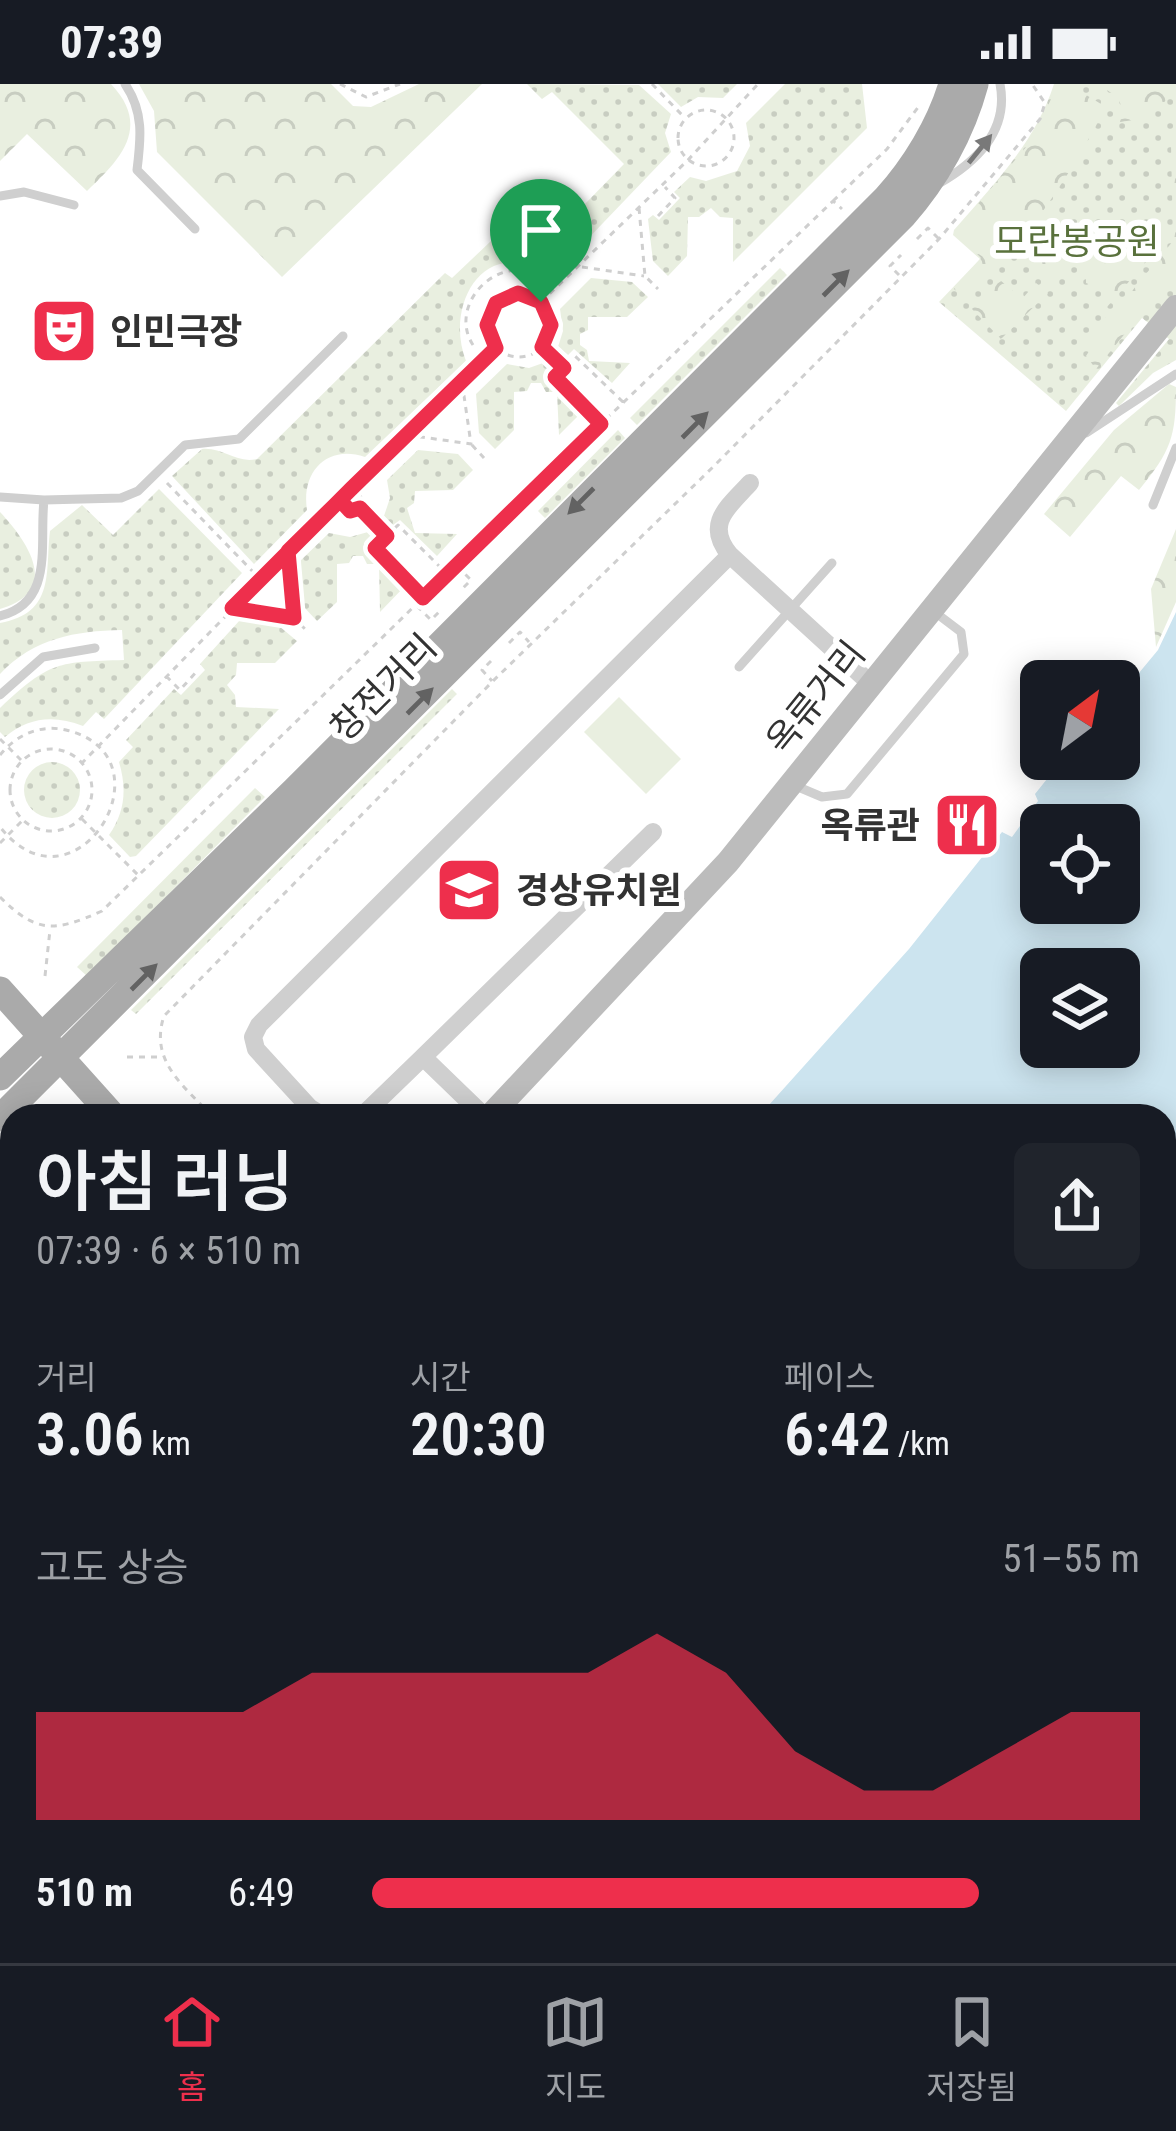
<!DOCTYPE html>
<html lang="ko">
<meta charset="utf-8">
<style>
:root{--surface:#171b24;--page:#20242c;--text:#f1f3f6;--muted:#9ea1a6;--line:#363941;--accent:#ee2f4c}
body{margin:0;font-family:"Roboto Condensed","Noto Sans KR",sans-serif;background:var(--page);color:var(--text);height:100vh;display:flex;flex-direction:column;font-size:45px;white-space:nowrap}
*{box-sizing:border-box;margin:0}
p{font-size:39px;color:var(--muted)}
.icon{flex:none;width:66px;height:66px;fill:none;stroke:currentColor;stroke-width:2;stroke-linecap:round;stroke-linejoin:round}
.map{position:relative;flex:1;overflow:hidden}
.panel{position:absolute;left:0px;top:1020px;width:1176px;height:861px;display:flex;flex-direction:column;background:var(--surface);border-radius:36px 36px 0 0;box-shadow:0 6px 30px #0003}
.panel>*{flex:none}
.needle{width:78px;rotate:32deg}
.fabs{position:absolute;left:1020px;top:576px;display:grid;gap:24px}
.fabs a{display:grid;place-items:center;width:120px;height:120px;border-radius:18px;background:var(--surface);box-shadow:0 6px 30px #0003;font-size:60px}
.pin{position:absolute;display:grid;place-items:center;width:102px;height:102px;color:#fff;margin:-123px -51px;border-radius:50% 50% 50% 0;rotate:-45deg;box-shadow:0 0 12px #0007}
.pin .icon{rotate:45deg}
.round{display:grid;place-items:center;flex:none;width:126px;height:126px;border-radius:18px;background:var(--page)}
.head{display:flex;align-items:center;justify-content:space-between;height:204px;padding:0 36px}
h1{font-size:66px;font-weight:600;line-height:90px}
.figures{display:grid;grid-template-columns:repeat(3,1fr);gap:18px;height:204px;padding:12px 36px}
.figures div{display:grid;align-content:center}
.figures b{font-size:60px;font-weight:600}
.figures small{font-size:33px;font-weight:400}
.figures p{font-size:33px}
.chart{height:336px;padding:24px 36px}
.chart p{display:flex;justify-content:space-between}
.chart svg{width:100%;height:216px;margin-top:12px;fill:var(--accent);opacity:.7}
ul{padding:0 36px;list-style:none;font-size:39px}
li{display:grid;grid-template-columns:192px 144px 1fr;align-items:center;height:90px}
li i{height:30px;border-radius:15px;background:var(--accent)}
.status{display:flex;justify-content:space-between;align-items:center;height:84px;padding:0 60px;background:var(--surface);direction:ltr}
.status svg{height:33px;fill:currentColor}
.tab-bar{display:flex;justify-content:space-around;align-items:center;height:168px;border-top:3px solid var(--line);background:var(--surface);font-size:33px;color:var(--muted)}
.tab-bar a{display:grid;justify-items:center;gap:6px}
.tab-bar .current{color:var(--accent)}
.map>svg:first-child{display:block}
.grass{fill:url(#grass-dots)}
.forest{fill:url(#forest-crowns)}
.garden{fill:#e9efe0}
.water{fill:#cce4ef;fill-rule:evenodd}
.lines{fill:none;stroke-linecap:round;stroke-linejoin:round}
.path{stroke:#cfcfcf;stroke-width:3;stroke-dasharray:6 6;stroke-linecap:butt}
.lane{stroke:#cfcfcf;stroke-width:9}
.street{stroke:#cfcfcf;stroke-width:18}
.secondary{stroke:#bcbcbc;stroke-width:24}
.primary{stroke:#aaa;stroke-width:27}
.oneway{fill:#797979}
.oneway2{fill:#626262}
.route-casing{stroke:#fff;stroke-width:24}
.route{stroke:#ee2f4c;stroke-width:15}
.labels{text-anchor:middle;stroke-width:12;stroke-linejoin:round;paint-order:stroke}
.park-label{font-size:36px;fill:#59713c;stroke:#fff}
.poi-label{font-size:36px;font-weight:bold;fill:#323232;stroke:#fff;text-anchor:start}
.street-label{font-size:36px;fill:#323232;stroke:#fff}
</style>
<div class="status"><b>07:39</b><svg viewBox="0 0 49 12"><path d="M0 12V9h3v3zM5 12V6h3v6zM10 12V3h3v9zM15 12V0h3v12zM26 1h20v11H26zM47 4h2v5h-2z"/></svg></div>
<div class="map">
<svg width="1176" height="1879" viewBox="0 0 1176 1879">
<defs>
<pattern id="grass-dots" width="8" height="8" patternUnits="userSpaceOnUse" patternTransform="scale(3)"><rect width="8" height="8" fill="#e9efe0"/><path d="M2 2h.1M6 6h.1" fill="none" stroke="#c8cdc1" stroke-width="1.8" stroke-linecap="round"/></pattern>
<pattern id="forest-crowns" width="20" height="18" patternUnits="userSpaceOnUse" patternTransform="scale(3)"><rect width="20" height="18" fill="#e9efe0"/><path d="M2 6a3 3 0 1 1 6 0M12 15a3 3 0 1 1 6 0" fill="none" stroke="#c8cdc1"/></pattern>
</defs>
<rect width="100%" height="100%" fill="#fff"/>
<!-- grass -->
<path class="grass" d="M 527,0 L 639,1 L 671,30 L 665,49 L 671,68 L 558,186 L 551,179 L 542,186 C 481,155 445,223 466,277 L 365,373 C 327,360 301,388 307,426 L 254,480 L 172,392 L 202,365 C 223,363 236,380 257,375 L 445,189 L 452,194 L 510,139 L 539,167 L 624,80 L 552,8 L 542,15 Z
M 658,0 L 737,0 L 723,14 L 698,13 L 681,23 Z
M 785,0 L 862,0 L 867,44 L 733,178 L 733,134 L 720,133 L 711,124 L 699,133 L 688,133 L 687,172 L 668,192 L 653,177 L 648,135 L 653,131 L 659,136 L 680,114 L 674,108 L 690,93 L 706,97 L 737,87 L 750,62 L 746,39 Z
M 1054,0 L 1176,0 L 1176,276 L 1153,289 L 1119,322 L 1116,319 L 1169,255 L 1142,234 L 1066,327 L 939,218 L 980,175 L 953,151 L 954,146 C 994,100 1035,59 1054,0 Z
M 780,184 L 787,191 L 637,341 L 630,334 Z
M 591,194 L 632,198 L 648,213 L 627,233 L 588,233 L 588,246 L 580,250 L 580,261 L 587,266 L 589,277 L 630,279 L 612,299 L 574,265 L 568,271 L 558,263 L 563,247 L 560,225 Z
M 543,279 L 552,287 L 546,295 L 581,329 L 559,351 L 557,308 L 546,308 L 541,299 L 531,299 L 527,307 L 514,308 L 514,346 L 495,365 L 479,349 L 476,310 L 507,280 L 529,284 Z
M 618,346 L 625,354 L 545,434 L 538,427 Z
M 418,366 L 458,370 L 473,386 L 453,406 L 415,407 L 414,419 L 407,424 L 415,449 L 457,450 L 437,472 L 400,436 L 393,441 L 384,432 L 390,414 L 387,396 Z
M 159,405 L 242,489 L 104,635 L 96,628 L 83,642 C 54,631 29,633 5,653 L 0,648 L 0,624 C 50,577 58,578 124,576 L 122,546 C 75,547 34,554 0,590 L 0,539 C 56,529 45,487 50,447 L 82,421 L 113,451 Z
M 0,428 C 28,458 62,507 0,525 Z
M 368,448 L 376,456 L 370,464 L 406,501 L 380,528 L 379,480 L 367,480 L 363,472 L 353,472 L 349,479 L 337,480 L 337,518 L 317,537 L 302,521 L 298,479 L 329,449 L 350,453 Z
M 240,536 L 279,542 L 297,557 L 275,579 L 237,579 L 236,591 L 227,601 L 235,611 L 236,623 L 279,625 L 136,772 L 130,773 L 109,751 C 125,728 127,705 119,678 L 133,663 L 126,656 L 174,605 L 181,611 L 205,586 L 200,580 Z
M 404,556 L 411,564 L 334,641 L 327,633 Z
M 452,605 L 457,610 L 136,930 L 131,926 Z
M24 706a28 28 0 1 1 56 0a28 28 0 1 1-56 0Z
M 255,704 L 265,713 L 87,892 L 77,883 Z"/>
<!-- forest -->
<path class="forest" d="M 0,0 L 111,0 C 152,43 120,76 87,107 L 27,50 L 0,77 Z
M 139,0 L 331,0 L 353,22 L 371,23 L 419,0 L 482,0 L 282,193 L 157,68 L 154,27 Z
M 1058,0 L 1068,0 L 1106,23 C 1074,84 1038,141 990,191 L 985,188 L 963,213 L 954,205 L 981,174 L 955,147 L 1032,56 Z
M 1098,0 L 1176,0 L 1176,7 L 1147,34 L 1120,38 C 1126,16 1116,12 1098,0 Z
M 1176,56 L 1176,187 L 1096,285 L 1086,272 L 1093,261 L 1093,241 L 1114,229 L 1173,157 L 1171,61 Z
M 1054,145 L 1077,166 L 1048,201 L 1040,194 L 1043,188 L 1028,174 Z
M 1151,172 L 1107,223 L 1100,205 L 1086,199 L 1086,183 Z
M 1000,196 L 1022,215 L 1036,199 L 1048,209 L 1001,255 L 972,225 Z
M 1169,300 L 1176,303 C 1176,353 1171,367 1139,406 L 1121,392 L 1070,453 L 1044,430 L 1114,346 Z
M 1176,445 L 1176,518 L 1156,563 L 1151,505 Z"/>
<!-- garden -->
<path class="garden" d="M 619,613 L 681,675 L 646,710 L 584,648 Z"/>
<!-- water -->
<path class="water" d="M 1176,528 L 1176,1879 L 0,1879 L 0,1850 L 12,1841 L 12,1869 L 1164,1869 L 1164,1032 L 759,1032 L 909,865 L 1002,748 L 1012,753 L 1038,717 L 1035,710 L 1063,675 L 1119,675 L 1119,613 L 1158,566 ZM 1041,741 L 1119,741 L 1119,819 L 1041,819 ZM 1041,885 L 1119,885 L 1119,963 L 1041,963 Z"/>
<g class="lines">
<!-- path -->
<path class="path" d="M 340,0 L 366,13 L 400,0
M 652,0 L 684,33
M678 54a28 28 0 1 1 56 0a28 28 0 1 1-56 0Z
M 833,117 L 887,65 L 919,22
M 639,124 L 645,192 L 658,205
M 658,132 L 675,114 L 665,103
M 917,155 L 928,144 L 938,154
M 582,183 L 644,192
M 899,191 L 890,182 L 901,171
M487 241a32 32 0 1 1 64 0a32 32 0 1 1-64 0Z
M 541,218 L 688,76 L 758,0
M 473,261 C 452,229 481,187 517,186 C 533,185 549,190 564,194
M 543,265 L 563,282
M 623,318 L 575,272 L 555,293 L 601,340 L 833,117 L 842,125
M 407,351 L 471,360 L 462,298
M 472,361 L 484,374
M 167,399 L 260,495
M 352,403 L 361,413 L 360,424 L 386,451
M 342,419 L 349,427 L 358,425
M 288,470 L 294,532
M 457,482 L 471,496 L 461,506
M 422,513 L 375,464 L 398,441 L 447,490
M 417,522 L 431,536 L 441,526
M 232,524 L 294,534 L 308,548
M 509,559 L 520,548 L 529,558
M 491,577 L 482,586 L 492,597
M 166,592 L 180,606 L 197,587
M 0,655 L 21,676
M10 706a41 41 0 1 1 82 0a41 41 0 1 1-82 0Z
M 0,671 C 16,651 40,640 66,646 C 176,672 76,839 0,743
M 81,680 L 352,403 L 496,264
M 82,735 L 139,792
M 0,759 L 23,736
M 0,813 C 37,850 55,848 102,827 L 601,340
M 45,892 L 50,846
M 127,973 L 161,973
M 212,1032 C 184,1002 149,977 164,932 L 493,597 L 713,383 L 939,155 L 1040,35 L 1045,19 L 1032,0
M 0,1088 L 12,1080"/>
<!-- lane -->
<path class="lane" d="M 125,0 C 144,28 141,54 137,86 L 195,145
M 938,100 C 977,78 1009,46 1000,0
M 0,112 L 24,108 L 74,121
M 1086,349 L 1176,290
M 0,413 L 44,416 C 39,460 55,518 0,532
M 44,416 L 121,414 L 138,407 L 185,361 L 239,355 L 343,252
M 1153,421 L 1176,364
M 739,583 L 832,479
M 0,611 L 43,573 L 95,564
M 796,702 L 822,713 L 847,710 L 964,570 L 961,548 L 932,526"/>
<!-- street -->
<path class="street" d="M 730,471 C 704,440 728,423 750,399
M 423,973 L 653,748
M 323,1032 L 310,1024 L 256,965 L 253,953 L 259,941 L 730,471 L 871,600
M 362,1032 L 423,973 L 484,1032
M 0,1184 L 12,1174"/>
<!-- secondary -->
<path class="secondary" d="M 490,1032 L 728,778 L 1176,223
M 0,1674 L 12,1664"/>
<!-- primary -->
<path class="primary" d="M 0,906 L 113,1032
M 0,993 L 295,706 L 886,114 C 914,83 940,41 952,0
M 0,1034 L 903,132 C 936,95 962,48 975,0
M 957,1869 L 968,1879"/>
</g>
<!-- one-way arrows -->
<defs><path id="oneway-solid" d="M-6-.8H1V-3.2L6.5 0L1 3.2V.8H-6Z" transform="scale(3)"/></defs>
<use class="oneway" href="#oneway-solid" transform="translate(980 65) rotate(-51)"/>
<g class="oneway2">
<use href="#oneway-solid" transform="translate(836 199) rotate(-45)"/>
<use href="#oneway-solid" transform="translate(695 341) rotate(-45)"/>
<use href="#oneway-solid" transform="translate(581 417) rotate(135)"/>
<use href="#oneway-solid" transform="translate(420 617) rotate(-45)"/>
<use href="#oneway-solid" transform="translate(144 893) rotate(-45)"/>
</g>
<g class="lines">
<defs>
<path id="route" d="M 541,218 L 518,209 L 496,219 L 487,241 L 496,264 L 352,404 L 232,524 L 294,534 L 288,467 L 340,416 L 350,427 L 360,424 L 387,452 L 375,464 L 423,514 L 601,340 L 555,293 L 564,284 L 542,263 L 551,241 L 541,218"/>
</defs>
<!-- route casing -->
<use href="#route" class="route-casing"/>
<!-- route -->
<use href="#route" class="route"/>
</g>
<!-- icons -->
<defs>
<symbol id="theatre-square" viewBox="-11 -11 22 22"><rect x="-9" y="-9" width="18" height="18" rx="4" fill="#ee2f4c" stroke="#fff"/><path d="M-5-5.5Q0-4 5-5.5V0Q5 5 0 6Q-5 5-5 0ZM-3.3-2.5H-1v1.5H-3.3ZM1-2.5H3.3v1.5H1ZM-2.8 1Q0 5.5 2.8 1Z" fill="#fff"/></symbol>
<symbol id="restaurant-square" viewBox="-11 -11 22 22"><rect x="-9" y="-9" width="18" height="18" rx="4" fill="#ee2f4c" stroke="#fff"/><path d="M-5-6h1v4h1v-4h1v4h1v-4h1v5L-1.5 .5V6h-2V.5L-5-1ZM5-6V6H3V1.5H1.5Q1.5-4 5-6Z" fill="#fff"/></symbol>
<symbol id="school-square" viewBox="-11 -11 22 22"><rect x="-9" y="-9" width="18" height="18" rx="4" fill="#ee2f4c" stroke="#fff"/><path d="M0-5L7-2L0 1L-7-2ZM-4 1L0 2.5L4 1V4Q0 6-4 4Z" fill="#fff"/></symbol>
</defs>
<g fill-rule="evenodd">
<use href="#theatre-square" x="26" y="209" width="76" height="76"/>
<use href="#restaurant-square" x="929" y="703" width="76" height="76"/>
<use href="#school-square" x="431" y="768" width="76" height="76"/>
</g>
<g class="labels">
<!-- park labels -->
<g class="park-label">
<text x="1077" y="170">모란봉공원</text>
</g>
<!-- poi labels -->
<g class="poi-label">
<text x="110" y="260">인민극장</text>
<text x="920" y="754" text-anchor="end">옥류관</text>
<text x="516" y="819">경상유치원</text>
</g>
<!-- street labels -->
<g class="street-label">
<text transform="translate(383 603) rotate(-45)" y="13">창전거리</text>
<text transform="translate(815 613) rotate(-51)" y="13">옥류거리</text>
</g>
</g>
</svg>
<div class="fabs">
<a><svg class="needle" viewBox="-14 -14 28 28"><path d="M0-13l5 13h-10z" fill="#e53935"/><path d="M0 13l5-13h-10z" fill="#9ea1a6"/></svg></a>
<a><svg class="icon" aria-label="locate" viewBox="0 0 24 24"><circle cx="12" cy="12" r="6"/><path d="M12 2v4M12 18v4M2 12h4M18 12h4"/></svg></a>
<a><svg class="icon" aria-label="layers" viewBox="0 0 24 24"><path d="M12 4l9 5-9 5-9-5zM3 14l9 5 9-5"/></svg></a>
</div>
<div class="pin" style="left:541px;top:218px;background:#1e9e55"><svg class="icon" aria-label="arrive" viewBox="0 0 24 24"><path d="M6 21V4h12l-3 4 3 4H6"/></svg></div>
<section class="panel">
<div class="head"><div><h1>아침 러닝</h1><p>07:39 · 6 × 510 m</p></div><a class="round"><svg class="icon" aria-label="share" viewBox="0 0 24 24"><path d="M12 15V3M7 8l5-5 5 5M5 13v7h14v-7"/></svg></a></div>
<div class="figures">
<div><p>거리</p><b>3.06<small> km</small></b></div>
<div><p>시간</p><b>20:30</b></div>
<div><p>페이스</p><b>6:42<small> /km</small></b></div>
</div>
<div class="chart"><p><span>고도 상승</span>51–55 m</p>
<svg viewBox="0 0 160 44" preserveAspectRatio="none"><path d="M0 44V22L10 22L20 22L30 22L40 14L50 14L60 14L70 14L80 14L90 6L100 14L110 30L120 38L130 38L140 30L150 22L160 22V44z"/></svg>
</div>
<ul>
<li><b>510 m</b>6:49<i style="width:79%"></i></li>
</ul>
</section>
</div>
<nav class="tab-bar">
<a class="current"><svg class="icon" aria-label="home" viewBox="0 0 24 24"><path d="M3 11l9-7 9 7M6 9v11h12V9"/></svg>홈</a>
<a><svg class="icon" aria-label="map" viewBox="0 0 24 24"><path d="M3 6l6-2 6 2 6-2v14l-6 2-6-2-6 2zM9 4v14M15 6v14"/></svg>지도</a>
<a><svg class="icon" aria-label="saved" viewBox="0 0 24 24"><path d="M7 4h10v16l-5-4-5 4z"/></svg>저장됨</a>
</nav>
